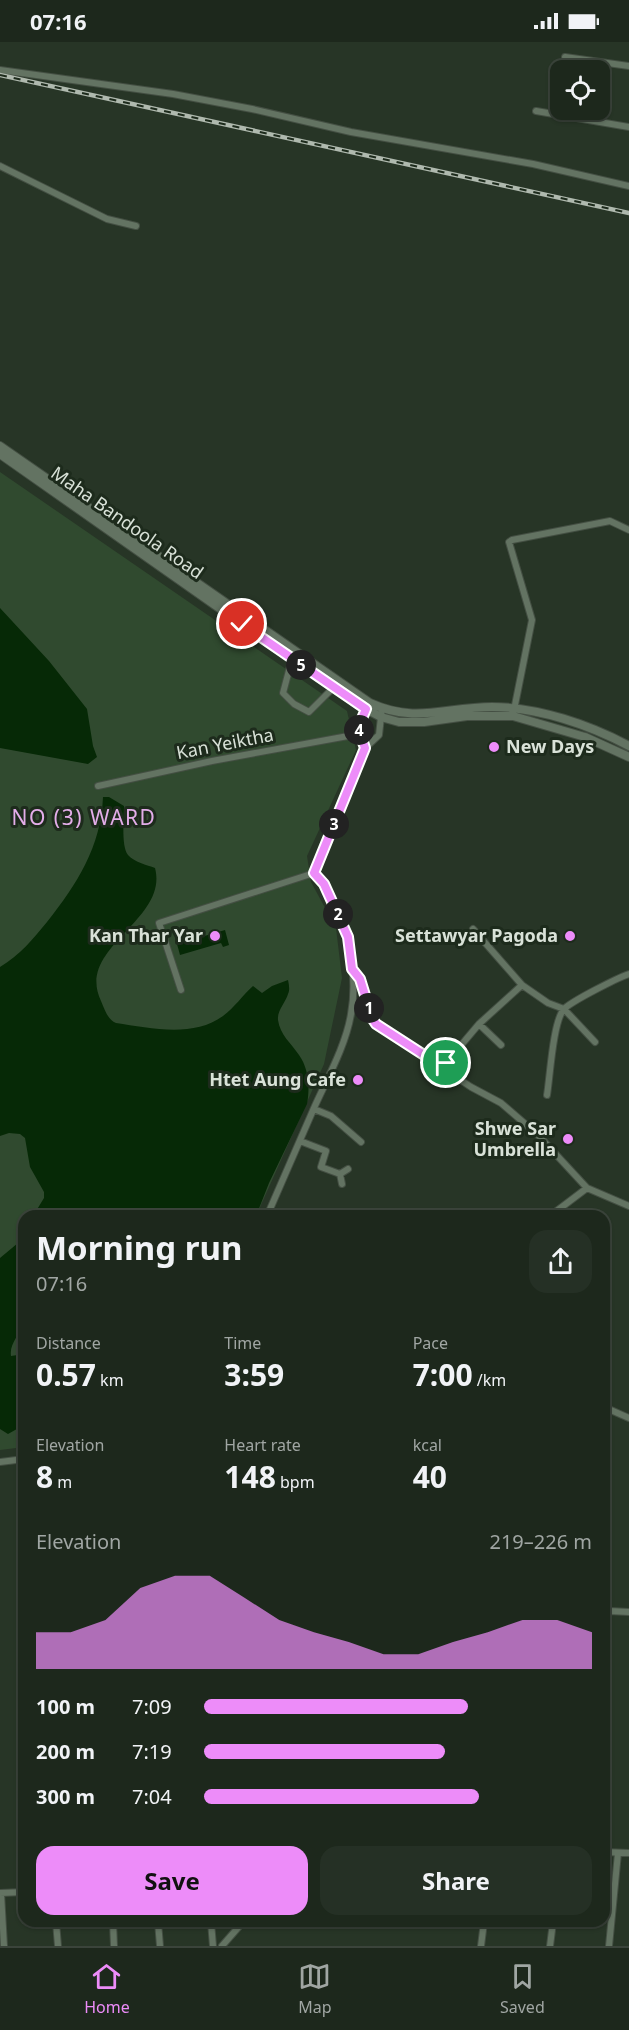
<!DOCTYPE html>
<meta charset="utf-8">
<style>
:root{--surface:#1d281c;--page:#253025;--text:#f1f3f6;--muted:#a0a6a3;--line:#3b443b;--accent:#ed8cf9}
body{margin:0;font-family:"Noto Sans",sans-serif;background:var(--page);color:var(--text);height:100vh;display:flex;flex-direction:column;font-size:22px;white-space:nowrap}
*{box-sizing:border-box;margin:0}
p{font-size:20px;color:var(--muted)}
.icon{flex:none;width:33px;height:33px;fill:none;stroke:currentColor;stroke-width:2;stroke-linecap:round;stroke-linejoin:round}
.map{position:relative;flex:1;overflow:hidden}
.details{position:absolute;left:18px;top:1168px;width:592px;height:717px;display:flex;flex-direction:column;background:var(--surface);border-radius:18px;box-shadow:0 2px 4px #0004,0 0 0 2px var(--line)}
.details>*{flex:none}
.fabs{position:absolute;left:550px;top:18px;display:grid;gap:12px}
.fabs a{display:grid;place-items:center;width:60px;height:60px;border-radius:12px;background:var(--surface);box-shadow:0 2px 4px #0004,0 0 0 2px var(--line);font-size:30px}
.pin{position:absolute;display:grid;place-items:center;width:51px;height:51px;color:#fff;margin:-26px;border:3px solid #fff;border-radius:50%;box-shadow:0 2px 6px #0007}
.km{position:absolute;width:30px;height:30px;margin:-15px;border-radius:50%;background:#222;color:#fff;font-size:16px;line-height:30px;text-align:center}
.round{display:grid;place-items:center;flex:none;width:63px;height:63px;border-radius:18px;background:var(--page)}
.headline{display:flex;align-items:center;justify-content:space-between;height:102px;padding:0 18px}
h1{font-size:33px;font-weight:700;line-height:45px}
.stats{display:grid;grid-template-columns:repeat(3,1fr);gap:9px;height:102px;padding:6px 18px}
.stats div{display:grid;align-content:center}
.stats b{font-size:30px;font-weight:700}
.stats small{font-size:16px;font-weight:400}
.stats p{font-size:16px}
.chart{height:168px;padding:12px 18px}
.chart p{display:flex;justify-content:space-between}
.chart svg{width:100%;height:108px;margin-top:6px;fill:var(--accent);opacity:.7}
.button{display:flex;gap:12px;margin-top:auto;padding:12px 18px}
.button a{flex:1;height:69px;border-radius:18px;background:var(--accent);color:#111;font-size:24px;font-weight:700;line-height:69px;text-align:center}
.button a+a{background:var(--page);color:var(--text)}
ul{padding:0 18px;list-style:none;font-size:20px}
li{display:grid;grid-template-columns:96px 72px 1fr;align-items:center;height:45px}
li i{height:15px;border-radius:8px;background:var(--accent)}
.status{display:flex;justify-content:space-between;align-items:center;height:42px;padding:0 30px;background:var(--surface);direction:ltr}
.status svg{height:16px;fill:currentColor}
.tab-bar{display:flex;justify-content:space-around;align-items:center;height:84px;border-top:2px solid var(--line);background:var(--surface);font-size:16px;color:var(--muted)}
.tab-bar a{display:grid;justify-items:center;gap:3px}
.tab-bar .current{color:var(--accent)}
.map>svg:first-child{display:block}
.green{fill:#304a2f}
.water{fill:#062906}
.lines{fill:none;stroke-linecap:round;stroke-linejoin:round}
.minor-casing{stroke:#444f43;stroke-width:8}
.secondary-casing{stroke:#444f43;stroke-width:10}
.minor{stroke:#637362;stroke-width:6}
.secondary{stroke:#637362;stroke-width:8}
.rail-casing{stroke:#afb9ae;stroke-width:4.5}
.rail{stroke:#1d2b1c;stroke-width:2;stroke-dasharray:7;stroke-linecap:butt}
.route-casing{stroke:#fff;stroke-width:12}
.route{stroke:#ed8cf9;stroke-width:8}
.poi-dot{fill:#ed8cf9;stroke:#1d2b1c;stroke-width:2}
.labels{text-anchor:middle;stroke-width:6;stroke-linejoin:round;paint-order:stroke}
.street-label{font-size:18px;fill:#d9e2d8;stroke:#1d2b1c}
.poi-label{font-size:18px;font-weight:bold;fill:#d9e2d8;stroke:#1d2b1c;text-anchor:end}
.quarter-label{font-size:21px;letter-spacing:1.5px;fill:#e3ade9;stroke:#1d2b1c}
</style>
<div class="status"><b>07:16</b><svg viewBox="0 0 49 12"><path d="M0 12V9h3v3zM5 12V6h3v6zM10 12V3h3v9zM15 12V0h3v12zM26 1h20v11H26zM47 4h2v5h-2z"/></svg></div>
<div class="map">
<svg width="629" height="1904" viewBox="0 0 629 1904">
<rect width="100%" height="100%" fill="#273526"/>
<!-- green -->
<path class="green" d="M 0,430 L 347,669 L 356,708 L 307,814 L 311,840 L 336,886 L 342,936 L 324,1022 L 256,1174 L 24,1174 L 24,1405 L 0,1408 Z"/>
<!-- water -->
<path class="water" d="M 0,566 L 49,619 L 87,667 L 93,704 L 97,715 L 88,722 L 0,706 Z
M 103,755 L 109,755 L 124,764 C 124,776 121,804 128,813 C 134,820 147,823 155,826 C 169,879 75,905 101,959 C 105,968 107,977 116,981 C 150,986 193,996 223,974 C 234,966 243,953 253,944 L 262,951 L 272,944 L 288,938 C 289,943 290,948 288,952 C 286,960 277,968 278,978 C 280,993 291,1001 299,1013 C 309,1027 310,1046 307,1062 L 269,1141 L 256,1174 L 33,1174 L 44,1156 L 44,1150 L 30,1125 L 25,1096 L 20,1092 L 9,1091 L 0,1094 L 0,925 C 20,913 33,897 47,880 C 77,842 101,805 103,755 Z
M 225,888 L 229,903 L 223,905 L 221,901 L 180,913 L 177,902 Z
M 24,1196 L 24,1281 C 20,1292 9,1302 11,1314 L 24,1312 L 24,1383 L 8,1392 L 0,1387 L 0,1216 Z"/>
<g class="lines">
<defs>
<path id="minor" d="M 565,15 L 629,24
M 0,28 L 173,52 L 252,67 L 351,90 L 533,122 L 629,144
M 536,69 L 629,85
M 0,124 L 107,177 L 136,184
M 292,617 L 283,651 L 294,662 L 309,670 L 333,646
M 514,668 L 532,578 L 509,500 L 512,498 L 610,479 L 629,488
M 365,706 C 357,689 359,680 367,665
M 365,706 L 379,693 L 382,666
M 98,744 L 212,719 L 359,692
M 473,887 L 522,943 L 548,961 L 564,967 L 595,1000
M 352,927 C 366,943 364,965 376,982 L 471,1045 L 501,1061 L 538,1093 L 587,1146 L 629,1164
M 181,948 L 159,881 L 314,831
M 479,982 L 522,943
M 441,1024 L 446,1021 L 479,982 L 501,1003
M 547,1053 C 550,1035 553,979 564,967 C 572,959 617,936 629,932
M 314,1067 L 331,1074 L 361,1100
M 300,1099 L 326,1109 L 321,1125 L 340,1132 L 342,1142
M 340,1132 L 348,1127
M 267,1174 C 283,1138 298,1102 314,1066 C 327,1037 346,1003 351,972 C 359,928 346,864 314,831 L 365,706
M 550,1174 L 587,1146
M 604,1365 L 629,1376
M 0,1420 L 24,1417
M 604,1571 L 609,1569 L 629,1570
M 604,1810 L 629,1811
M 0,1851 L 24,1850
M 1,1851 L 4,1904
M 56,1880 L 58,1904
M 113,1880 L 114,1904
M 158,1880 L 160,1904
M 211,1880 L 213,1904
M 222,1904 L 243,1880
M 481,1904 L 484,1880
M 550,1904 L 553,1880
M 609,1904 L 618,1811"/>
<path id="secondary" d="M 0,404 L 370,661 C 416,682 445,665 492,665 C 538,665 590,683 629,704
M 0,412 L 333,646 L 366,667 L 381,675 L 399,680 L 424,680 L 467,674 L 513,674 L 585,695 L 629,715"/>
</defs>
<!-- minor casing -->
<use href="#minor" class="minor-casing"/>
<!-- secondary casing -->
<use href="#secondary" class="secondary-casing"/>
<!-- minor -->
<use href="#minor" class="minor"/>
<!-- secondary -->
<use href="#secondary" class="secondary"/>
<defs>
<path id="rail" d="M 0,33 L 629,171"/>
</defs>
<!-- rail casing -->
<use href="#rail" class="rail-casing"/>
<!-- rail -->
<use href="#rail" class="rail"/>
</g>
<g class="lines">
<defs>
<path id="route" d="M 242,582 L 366,667 L 358,686 L 365,706 L 314,831 L 324,842 L 348,895 L 352,927 L 360,937 L 372,976 L 376,982 L 441,1024 L 446,1021"/>
</defs>
<!-- route casing -->
<use href="#route" class="route-casing"/>
<!-- route -->
<use href="#route" class="route"/>
</g>
<!-- markers -->
<g class="poi-dot">
<circle cx="494" cy="705" r="6"/>
<circle cx="215" cy="894" r="6"/>
<circle cx="570" cy="894" r="6"/>
<circle cx="358" cy="1038" r="6"/>
<circle cx="568" cy="1097" r="6"/>
</g>
<g class="labels">
<!-- street labels -->
<g class="street-label">
<text transform="translate(127 481) rotate(35)" y="6">Maha Bandoola Road</text>
<text transform="translate(225 702) rotate(-11)" y="6">Kan Yeiktha</text>
</g>
<!-- poi labels -->
<g class="poi-label">
<text x="506" y="711" text-anchor="start">New Days</text>
<text x="203" y="900">Kan Thar Yar</text>
<text x="558" y="900">Settawyar Pagoda</text>
<text x="346" y="1044">Htet Aung Cafe</text>
<text x="556" y="1093">Shwe Sar<tspan x="556" dy="21">Umbrella</tspan></text>
</g>
<!-- quarter labels -->
<g class="quarter-label">
<text x="84" y="783">NO (3) WARD</text>
</g>
</g>
</svg>
<div class="fabs">
<a><svg class="icon" aria-label="locate" viewBox="0 0 24 24"><circle cx="12" cy="12" r="6"/><path d="M12 2v4M12 18v4M2 12h4M18 12h4"/></svg></a>
</div>
<div class="pin" style="left:446px;top:1021px;background:#1e9e55"><svg class="icon" aria-label="arrive" viewBox="0 0 24 24"><path d="M6 21V4h12l-3 4 3 4H6"/></svg></div>
<div class="pin" style="left:242px;top:582px;background:#d93025"><svg class="icon" aria-label="check" viewBox="0 0 24 24"><path d="M5 12l5 5 9-10"/></svg></div>
<b class="km" style="left:369px;top:966px">1</b>
<b class="km" style="left:338px;top:872px">2</b>
<b class="km" style="left:334px;top:782px">3</b>
<b class="km" style="left:359px;top:688px">4</b>
<b class="km" style="left:301px;top:623px">5</b>
<section class="details">
<div class="headline"><div><h1>Morning run</h1><p>07:16</p></div><a class="round"><svg class="icon" aria-label="share" viewBox="0 0 24 24"><path d="M12 15V3M7 8l5-5 5 5M5 13v7h14v-7"/></svg></a></div>
<div class="stats">
<div><p>Distance</p><b>0.57<small> km</small></b></div>
<div><p>Time</p><b>3:59</b></div>
<div><p>Pace</p><b>7:00<small> /km</small></b></div>
</div>
<div class="stats">
<div><p>Elevation</p><b>8<small> m</small></b></div>
<div><p>Heart rate</p><b>148<small> bpm</small></b></div>
<div><p>kcal</p><b>40</b></div>
</div>
<div class="chart"><p><span>Elevation</span>219–226 m</p>
<svg viewBox="0 0 160 44" preserveAspectRatio="none"><path d="M0 44V29L10 29L20 24L30 11L40 6L50 6L60 15L70 24L80 29L90 33L100 38L110 38L120 33L130 29L140 24L150 24L160 29V44z"/></svg>
</div>
<ul>
<li><b>100 m</b>7:09<i style="width:68%"></i></li>
<li><b>200 m</b>7:19<i style="width:62%"></i></li>
<li><b>300 m</b>7:04<i style="width:71%"></i></li>
</ul>
<div class="button"><a>Save</a><a>Share</a></div>
</section>
</div>
<nav class="tab-bar">
<a class="current"><svg class="icon" aria-label="home" viewBox="0 0 24 24"><path d="M3 11l9-7 9 7M6 9v11h12V9"/></svg>Home</a>
<a><svg class="icon" aria-label="map" viewBox="0 0 24 24"><path d="M3 6l6-2 6 2 6-2v14l-6 2-6-2-6 2zM9 4v14M15 6v14"/></svg>Map</a>
<a><svg class="icon" aria-label="saved" viewBox="0 0 24 24"><path d="M7 4h10v16l-5-4-5 4z"/></svg>Saved</a>
</nav>
